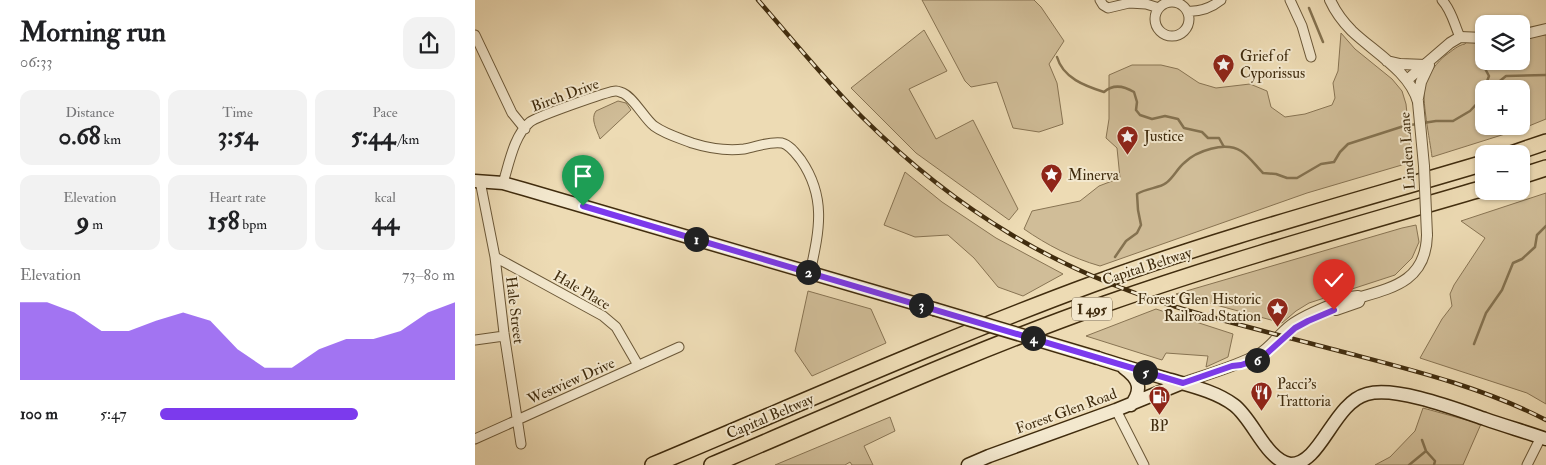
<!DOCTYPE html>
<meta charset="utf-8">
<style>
:root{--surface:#fff;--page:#f2f2f2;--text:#202124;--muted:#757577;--accent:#7c3aed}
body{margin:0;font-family:"IM FELL Double Pica",serif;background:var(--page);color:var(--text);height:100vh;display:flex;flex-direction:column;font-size:19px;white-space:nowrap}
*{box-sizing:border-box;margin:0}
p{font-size:16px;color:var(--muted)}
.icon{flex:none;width:28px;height:28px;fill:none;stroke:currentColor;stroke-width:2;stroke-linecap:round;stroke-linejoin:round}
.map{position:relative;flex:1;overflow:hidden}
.details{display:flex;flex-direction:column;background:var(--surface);width:475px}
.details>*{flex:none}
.controls{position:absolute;left:1000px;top:15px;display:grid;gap:10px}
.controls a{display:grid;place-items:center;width:55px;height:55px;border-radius:10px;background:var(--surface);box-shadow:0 1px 4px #0004;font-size:25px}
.pin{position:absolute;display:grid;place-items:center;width:42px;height:42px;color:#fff;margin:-51px -21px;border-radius:50% 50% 50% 0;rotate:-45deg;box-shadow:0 0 5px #0007}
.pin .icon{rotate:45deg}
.km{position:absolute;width:25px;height:25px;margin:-12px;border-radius:50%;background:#222;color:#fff;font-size:14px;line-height:25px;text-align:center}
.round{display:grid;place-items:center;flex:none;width:52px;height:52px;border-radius:15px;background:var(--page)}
.head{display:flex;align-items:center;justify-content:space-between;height:85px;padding:0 20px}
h1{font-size:28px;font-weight:800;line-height:38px}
.figures{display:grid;grid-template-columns:repeat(3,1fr);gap:8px;height:85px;padding:5px 20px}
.figures div{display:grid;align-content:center;border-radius:12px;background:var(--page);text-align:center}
.figures b{font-size:25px;font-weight:800}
.figures small{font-size:14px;font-weight:400}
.figures p{font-size:14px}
.chart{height:140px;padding:10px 20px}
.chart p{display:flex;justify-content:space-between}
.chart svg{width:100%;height:90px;margin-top:5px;fill:var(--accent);opacity:.7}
ul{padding:0 20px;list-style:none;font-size:16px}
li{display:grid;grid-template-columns:80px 60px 1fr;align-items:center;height:38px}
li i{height:12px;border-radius:6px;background:var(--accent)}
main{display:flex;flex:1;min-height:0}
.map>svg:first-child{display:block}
.green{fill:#d0bd98;stroke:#887453;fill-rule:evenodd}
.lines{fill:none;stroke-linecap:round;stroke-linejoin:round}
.stream{stroke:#847250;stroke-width:2.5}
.minor-casing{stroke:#6b5838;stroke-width:11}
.tertiary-casing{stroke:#6b5838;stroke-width:12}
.secondary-casing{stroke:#402c0e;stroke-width:15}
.motorway-casing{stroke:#402c0e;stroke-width:18}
.minor{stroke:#f3e8ce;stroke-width:9}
.tertiary{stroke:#f3e8ce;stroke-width:10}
.secondary{stroke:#f3e8ce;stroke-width:12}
.motorway{stroke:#eddbb4;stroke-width:15}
.rail-casing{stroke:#402c0e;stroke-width:4.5}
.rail{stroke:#f3e8ce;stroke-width:2.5;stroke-dasharray:8;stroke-linecap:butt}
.tertiary-bridge-casing{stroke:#6b5838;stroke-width:12;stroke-linecap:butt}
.secondary-bridge-casing{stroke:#402c0e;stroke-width:15;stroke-linecap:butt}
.tertiary-bridge{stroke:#f3e8ce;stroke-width:10}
.secondary-bridge{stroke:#f3e8ce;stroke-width:12}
.route-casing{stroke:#fff;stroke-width:10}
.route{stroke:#7c3aed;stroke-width:6}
.labels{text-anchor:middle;stroke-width:4;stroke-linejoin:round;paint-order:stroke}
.shield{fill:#f3e8ce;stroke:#766448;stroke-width:1}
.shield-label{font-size:14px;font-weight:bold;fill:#402c0e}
.poi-label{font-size:15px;fill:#402c0e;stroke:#f3e8ce;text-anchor:start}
.street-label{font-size:15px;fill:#402c0e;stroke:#f3e8ce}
</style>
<main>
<section class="details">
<div class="head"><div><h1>Morning run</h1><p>06:33</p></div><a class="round"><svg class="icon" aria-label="share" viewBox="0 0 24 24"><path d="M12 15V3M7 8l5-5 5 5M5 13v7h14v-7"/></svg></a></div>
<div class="figures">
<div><p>Distance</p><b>0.68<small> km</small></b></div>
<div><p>Time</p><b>3:54</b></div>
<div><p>Pace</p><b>5:44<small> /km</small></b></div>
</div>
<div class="figures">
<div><p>Elevation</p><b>9<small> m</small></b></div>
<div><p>Heart rate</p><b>158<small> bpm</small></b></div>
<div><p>kcal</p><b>44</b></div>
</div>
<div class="chart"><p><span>Elevation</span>73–80 m</p>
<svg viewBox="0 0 160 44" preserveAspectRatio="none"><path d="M0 44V6L10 6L20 11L30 20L40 20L50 15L60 11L70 15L80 29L90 38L100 38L110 29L120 24L130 24L140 20L150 11L160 6V44z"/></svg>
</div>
<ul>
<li><b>100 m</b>5:47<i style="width:67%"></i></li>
</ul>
</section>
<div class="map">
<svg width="1071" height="465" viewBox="0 0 1071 465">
<rect width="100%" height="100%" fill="#eddbb4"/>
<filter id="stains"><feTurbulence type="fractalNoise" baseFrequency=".004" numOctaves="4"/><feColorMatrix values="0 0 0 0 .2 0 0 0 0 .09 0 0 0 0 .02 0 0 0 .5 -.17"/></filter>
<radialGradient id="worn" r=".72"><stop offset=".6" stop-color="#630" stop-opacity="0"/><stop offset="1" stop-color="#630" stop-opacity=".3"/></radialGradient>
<!-- green -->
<path class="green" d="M 447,0 L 559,0 L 566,7 L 589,41 L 574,64 L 582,83 L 588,124 L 564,132 L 538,128 L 522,82 L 496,87 L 490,81 Z
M 449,30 L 472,71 L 434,89 L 461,139 L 498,120 L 543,209 L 534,220 L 441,153 L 376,88 Z
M 866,33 L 880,49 L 917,79 L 927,91 L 931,104 L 937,162 L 832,193 L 625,266 C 597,258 572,245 549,229 L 557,211 L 605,201 L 624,186 L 645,178 L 642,148 L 631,138 L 634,119 L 634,75 L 657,65 L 686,65 L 703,69 L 724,83 L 741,88 L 775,84 L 792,91 L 796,107 L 810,117 L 830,114 L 857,105 L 860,98 L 858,83 L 863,71 Z
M 1068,35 L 1071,35 L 1071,119 L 1049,128 L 957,157 C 955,140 946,98 950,84 C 954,73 962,62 971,55 C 977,51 983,45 990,44 L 992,41 L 1009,43 L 1009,61 L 1046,61 L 1046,40 ZM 1009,89 L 1046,89 L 1046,126 L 1009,126 Z
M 143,101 L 151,103 L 156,110 L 125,139 C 122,130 115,119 121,111 Z
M 430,172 L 467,202 L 521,238 L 588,274 L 548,296 L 523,287 L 499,258 L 473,235 L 440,237 L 409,225 Z
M 1071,193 L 1071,404 L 1052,393 L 945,358 L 967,319 L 977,306 L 975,294 L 979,285 L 1010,238 L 986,221 Z
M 941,225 L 944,242 L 937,258 L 920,275 L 834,303 L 821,311 L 807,323 L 701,294 L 927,228 Z
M 333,291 L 396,309 L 411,343 L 337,376 L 320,351 Z
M 681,309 L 758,334 L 753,357 L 731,367 L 733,356 L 691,353 L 687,360 L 611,336 Z
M 948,408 L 1006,424 L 988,465 L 900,465 L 915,457 L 940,431 Z
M 415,417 L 420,431 L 389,446 L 398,465 L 377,465 L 375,462 L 370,465 L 300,465 Z"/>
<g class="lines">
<!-- stream -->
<path class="stream" d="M 834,8 L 848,42
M 1002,41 L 1007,63 L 1014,76 L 1011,84 L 1015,89
M 582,57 C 588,78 610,86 629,92 C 638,84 649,86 659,92 L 662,102 L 661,110 L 665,115 L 677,119 L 690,116 L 703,119 L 709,128 L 727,132 L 733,138 L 744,138 L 749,147
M 1015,89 L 1031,76 L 1071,75
M 948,123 L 961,121 L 978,121 L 995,111 L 1009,96
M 640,257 L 651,241 L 662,233 L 666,225 L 663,210 L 662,194 C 672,188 685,188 691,183 C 698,178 702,169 709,163 C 721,151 750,141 766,151 C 774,156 781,166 788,173 L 801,174 L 812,178 L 822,178 L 846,164 L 859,162 L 865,152 L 873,144 L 929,126 L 942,124
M 999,344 L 1011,313 L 1027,290 L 1038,263 L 1047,259 L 1060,247 L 1062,235 L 1071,226
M 947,440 L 951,451 L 960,461 L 959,465
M 934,465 L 951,451"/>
<defs>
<path id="minor" d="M 625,0 L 628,5 L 633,8 L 654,3 L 671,4 L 684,8
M 815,0 L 827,26 L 836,57
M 967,0 C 977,11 979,24 985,37
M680 19a17 17 0 1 1 34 0a17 17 0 1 1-34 0Z
M 712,11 C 725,12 736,8 746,0
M 0,35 L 37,113 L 50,129
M 5,181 L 20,257 L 29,333 L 46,444
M 28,183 C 34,164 39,135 55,122 C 61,117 133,91 141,91 C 143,91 145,92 148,93 C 159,98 169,118 179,126 C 190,134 204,138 217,143 C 233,148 253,151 269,149 C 281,147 294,141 307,143 C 315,145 321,154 326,160 C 352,198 344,231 335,273
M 20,257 L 128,316 L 141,327 L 163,365
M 0,340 L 29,336
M 641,410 L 669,465
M 0,439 L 204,347
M 1052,465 L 1066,437"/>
<path id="tertiary" d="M 855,0 C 860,11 868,22 877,31 C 899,52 935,72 943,102
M 1046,35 L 1071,29
M 912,61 L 925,64 L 951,65
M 932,80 L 975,43 L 985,37 L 1009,38
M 943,98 L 946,82 L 954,65
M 861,310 L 884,302 L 886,297
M 707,383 C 733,374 760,367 784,354 C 796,347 804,334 816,325 C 834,312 855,306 875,297 L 883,296 L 886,297 C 921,287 951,279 952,235"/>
<path id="secondary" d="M 0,181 L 28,183 L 49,189 L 459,309
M 623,358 C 647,366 672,373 696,380 C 717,386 742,392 759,405 C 778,419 791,460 815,464 C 846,465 858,403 892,394 C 921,386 981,409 1010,419 C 1030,426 1051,432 1071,439
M 649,368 C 664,379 668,389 656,405
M 493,465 L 514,456 L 641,410 L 707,383"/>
<path id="motorway" d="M 1036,154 L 1071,142
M 1046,176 L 1071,168
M 178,465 C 324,404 469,339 618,284 C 746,237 878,202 1009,163
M 237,465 C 367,410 497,351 630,304 C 755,260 882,225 1009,188"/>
</defs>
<!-- minor casing -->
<use href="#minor" class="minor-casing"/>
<!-- tertiary casing -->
<use href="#tertiary" class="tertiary-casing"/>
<!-- secondary casing -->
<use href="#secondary" class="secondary-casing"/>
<!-- motorway casing -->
<use href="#motorway" class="motorway-casing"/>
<!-- minor -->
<use href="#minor" class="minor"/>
<!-- tertiary -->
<use href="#tertiary" class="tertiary"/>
<!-- secondary -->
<use href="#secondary" class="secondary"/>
<!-- motorway -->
<use href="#motorway" class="motorway"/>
<defs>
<path id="rail" d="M 283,0 C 317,39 350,80 387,117 C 483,212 581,271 711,310 C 767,326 823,340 880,355 C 945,372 1011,389 1071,420"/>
</defs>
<!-- rail casing -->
<use href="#rail" class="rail-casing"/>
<!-- rail -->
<use href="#rail" class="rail"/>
<defs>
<path id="tertiary-bridge" d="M 943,102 L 949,166 L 952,235"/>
<path id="secondary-bridge" d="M 459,309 L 623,358"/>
</defs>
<!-- tertiary-bridge casing -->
<use href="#tertiary-bridge" class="tertiary-bridge-casing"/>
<!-- secondary-bridge casing -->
<use href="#secondary-bridge" class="secondary-bridge-casing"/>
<!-- tertiary-bridge -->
<use href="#tertiary-bridge" class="tertiary-bridge"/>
<!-- secondary-bridge -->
<use href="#secondary-bridge" class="secondary-bridge"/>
</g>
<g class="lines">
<defs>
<path id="route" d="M 108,206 L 708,383 L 757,366 L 766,365 L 784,359 L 790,355 L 820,328 L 833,321 L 859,310"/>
</defs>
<!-- route casing -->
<use href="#route" class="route-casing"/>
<!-- route -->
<use href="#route" class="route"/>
</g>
<!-- icons -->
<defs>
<symbol id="sight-pin" viewBox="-11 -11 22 30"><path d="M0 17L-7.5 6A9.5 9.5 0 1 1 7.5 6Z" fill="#8f2418" stroke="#f3e8ce"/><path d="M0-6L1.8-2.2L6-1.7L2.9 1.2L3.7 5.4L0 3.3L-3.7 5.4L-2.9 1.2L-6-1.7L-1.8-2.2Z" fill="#fff"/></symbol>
<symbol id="restaurant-pin" viewBox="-11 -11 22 30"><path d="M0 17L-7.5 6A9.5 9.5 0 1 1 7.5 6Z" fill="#8f2418" stroke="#f3e8ce"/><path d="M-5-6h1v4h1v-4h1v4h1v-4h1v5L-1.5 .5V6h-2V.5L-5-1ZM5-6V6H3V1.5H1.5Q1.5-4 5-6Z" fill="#fff"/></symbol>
<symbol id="fuel-pin" viewBox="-11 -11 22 30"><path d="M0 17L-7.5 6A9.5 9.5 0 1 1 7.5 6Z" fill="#8f2418" stroke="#f3e8ce"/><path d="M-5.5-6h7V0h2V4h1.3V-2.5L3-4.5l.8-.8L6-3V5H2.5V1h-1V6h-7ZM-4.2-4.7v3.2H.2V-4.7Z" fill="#fff"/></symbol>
</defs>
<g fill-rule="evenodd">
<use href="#sight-pin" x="736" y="52" width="25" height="34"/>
<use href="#sight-pin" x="640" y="124" width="25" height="34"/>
<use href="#sight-pin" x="564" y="162" width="25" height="34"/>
<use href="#sight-pin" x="790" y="296" width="25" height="34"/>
<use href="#restaurant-pin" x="774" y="380" width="25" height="34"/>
<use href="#fuel-pin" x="672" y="384" width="25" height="34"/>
</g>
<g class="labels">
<!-- shield labels -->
<rect class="shield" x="597" y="297.5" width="40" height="23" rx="4"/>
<g class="shield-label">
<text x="617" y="314">I 495</text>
</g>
<!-- poi labels -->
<g class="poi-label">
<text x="765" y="61">Grief of<tspan x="765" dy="17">Cyporissus</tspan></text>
<text x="669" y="141">Justice</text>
<text x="593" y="180">Minerva</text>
<text x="786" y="304" text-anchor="end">Forest Glen Historic<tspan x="786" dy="17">Railroad Station</tspan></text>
<text x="802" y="389">Pacci's<tspan x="802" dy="17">Trattoria</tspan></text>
<text x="684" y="431" text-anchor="middle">BP</text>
</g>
<!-- street labels -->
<g class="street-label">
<text transform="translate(90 95) rotate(-20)" y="5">Birch Drive</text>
<text transform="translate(932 151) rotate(-94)" y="5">Linden Lane</text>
<text transform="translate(672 266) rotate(-18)" y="5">Capital Beltway</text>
<text transform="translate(107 290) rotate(30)" y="5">Hale Place</text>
<text transform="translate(40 310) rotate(83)" y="5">Hale Street</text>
<text transform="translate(96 381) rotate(-24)" y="5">Westview Drive</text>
<text transform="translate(591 411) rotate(-20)" y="5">Forest Glen Road</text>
<text transform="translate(295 416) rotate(-23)" y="5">Capital Beltway</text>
</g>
</g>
<rect width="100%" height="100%" filter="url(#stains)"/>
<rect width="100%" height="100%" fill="url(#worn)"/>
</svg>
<div class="controls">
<a><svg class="icon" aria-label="layers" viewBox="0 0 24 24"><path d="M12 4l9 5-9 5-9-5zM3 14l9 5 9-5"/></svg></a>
<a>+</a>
<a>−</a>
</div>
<div class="pin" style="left:108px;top:206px;background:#1e9e55"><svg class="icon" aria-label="arrive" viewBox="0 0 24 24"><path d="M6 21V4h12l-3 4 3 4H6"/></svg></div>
<div class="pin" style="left:859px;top:310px;background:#d93025"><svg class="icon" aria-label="check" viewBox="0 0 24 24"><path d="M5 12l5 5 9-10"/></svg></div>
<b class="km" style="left:221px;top:239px">1</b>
<b class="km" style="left:333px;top:272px">2</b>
<b class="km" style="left:446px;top:305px">3</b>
<b class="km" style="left:558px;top:338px">4</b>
<b class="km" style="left:670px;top:372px">5</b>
<b class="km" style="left:782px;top:360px">6</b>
</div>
</main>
